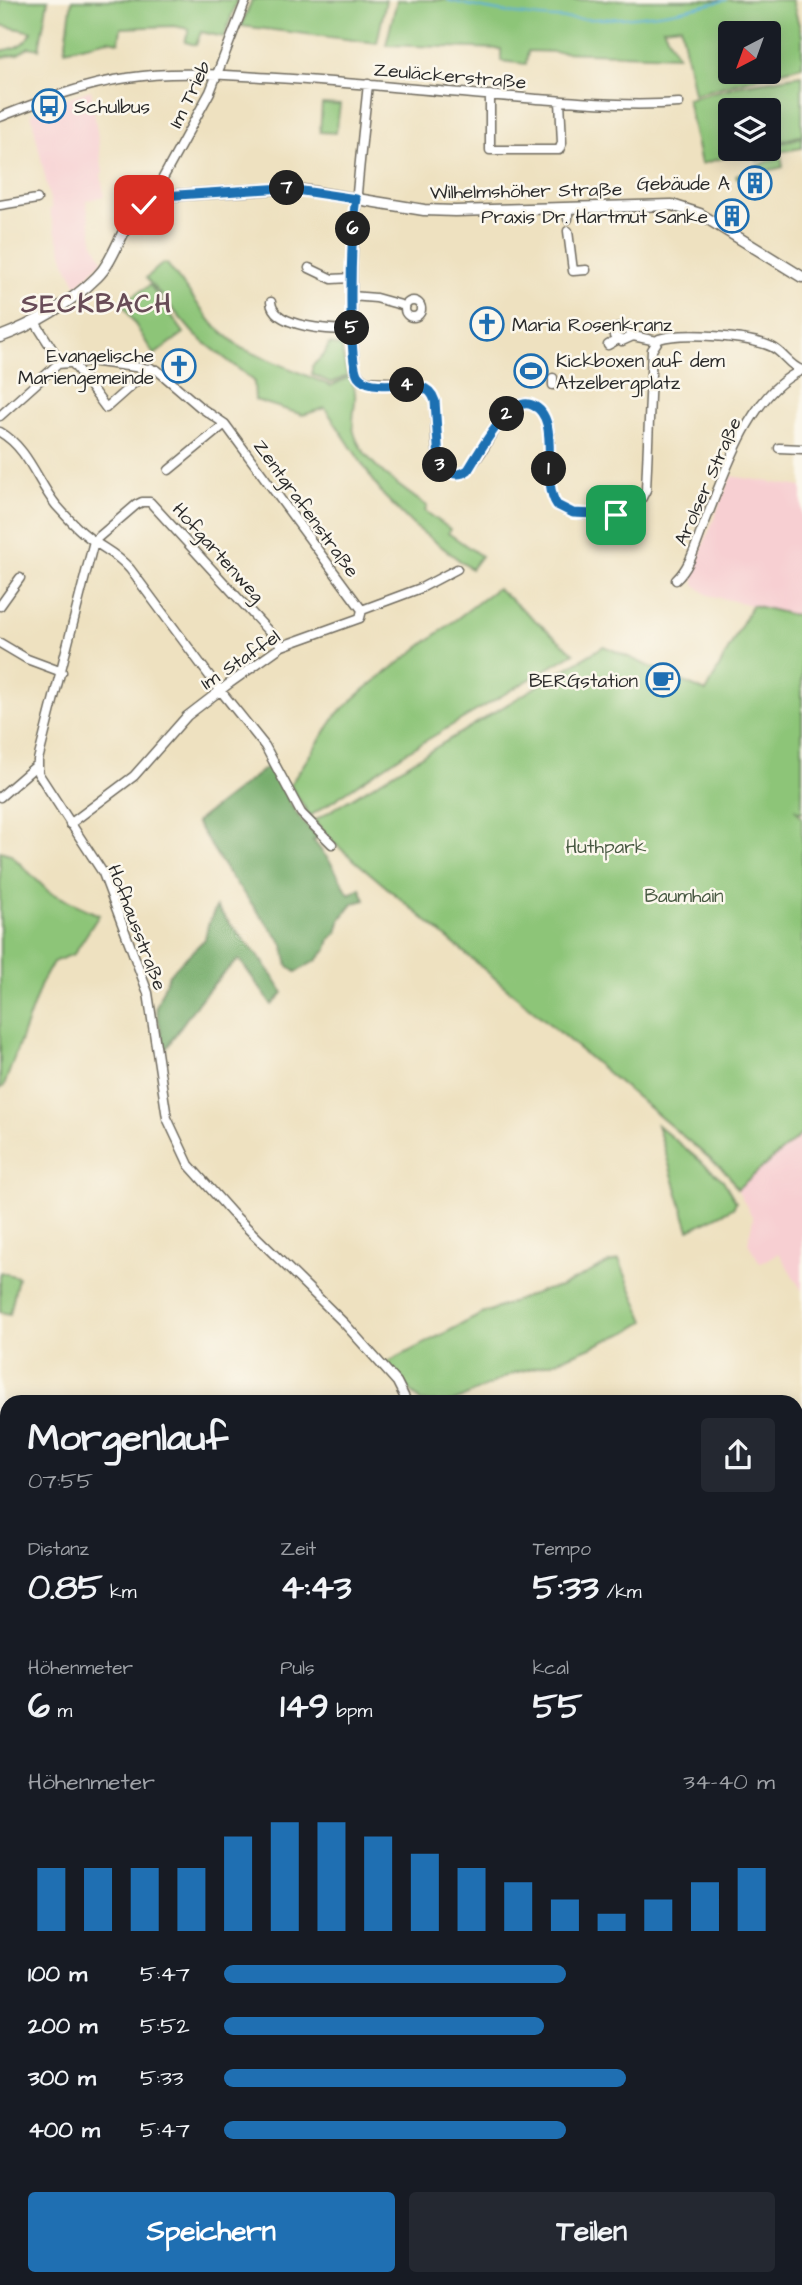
<!DOCTYPE html>
<html lang="de">
<meta charset="utf-8">
<style>
:root{--surface:#171b24;--page:#242831;--text:#f1f3f6;--muted:#9ea1a6;--accent:#1f6fb2}
body{margin:0;font-family:"Architects Daughter",sans-serif;background:var(--page);color:var(--text);height:100vh;display:flex;flex-direction:column;font-size:26px;white-space:nowrap}
*{box-sizing:border-box;margin:0}
p{font-size:23px;color:var(--muted)}
.icon{flex:none;width:38px;height:38px;fill:none;stroke:currentColor;stroke-width:2;stroke-linecap:round;stroke-linejoin:round}
.map{position:relative;flex:1;overflow:hidden}
.drawer{position:absolute;left:0px;top:1395px;width:803px;height:891px;display:flex;flex-direction:column;background:var(--surface);border-radius:21px 21px 0 0;box-shadow:0 4px 18px #0003}
.drawer>*{flex:none}
.needle{width:46px;rotate:221deg}
.fabs{position:absolute;left:718px;top:21px;display:grid;gap:14px}
.fabs a{display:grid;place-items:center;width:63px;height:63px;border-radius:7px;background:var(--surface);box-shadow:0 4px 18px #0003;font-size:35px}
.pin{position:absolute;display:grid;place-items:center;width:60px;height:60px;color:#fff;margin:-30px;border-radius:14px;box-shadow:0 4px 10px #0006}
.km{position:absolute;width:35px;height:35px;margin:-18px;border-radius:50%;background:#222;color:#fff;font-size:19px;line-height:35px;text-align:center}
.round{display:grid;place-items:center;flex:none;width:74px;height:74px;border-radius:7px;background:var(--page)}
.headline{display:flex;align-items:center;justify-content:space-between;height:119px;padding:0 28px}
h1{font-size:38px;font-weight:800;line-height:52px}
.stats{display:grid;grid-template-columns:repeat(3,1fr);gap:10px;height:119px;padding:7px 28px}
.stats div{display:grid;align-content:center}
.stats b{font-size:35px;font-weight:800}
.stats small{font-size:19px;font-weight:400}
.stats p{font-size:19px}
.chart{height:196px;padding:14px 28px}
.chart p{display:flex;justify-content:space-between}
.chart svg{width:100%;height:126px;margin-top:7px;stroke:var(--accent);stroke-width:6}
.action{display:flex;gap:14px;margin-top:auto;padding:14px 28px}
.action a{flex:1;height:80px;border-radius:7px;background:var(--accent);color:#fff;font-size:28px;font-weight:800;line-height:80px;text-align:center}
.action a+a{background:var(--page);color:var(--text)}
ul{padding:0 28px;list-style:none;font-size:23px}
li{display:grid;grid-template-columns:112px 84px 1fr;align-items:center;height:52px}
li i{height:18px;border-radius:9px;background:var(--accent)}
.map>svg:first-child{display:block}
.built{fill:#f7cfd2}
.green{fill:#8dc578;stroke:#5c7852;stroke-width:2;fill-rule:evenodd}
.forest{fill:#72aa68;stroke:#4e6a4a;stroke-width:2}
.lines{fill:none;stroke-linecap:round;stroke-linejoin:round}
.stream{stroke:#5cb0d8;stroke-width:2}
.minor-casing{stroke:#6f6b5f;stroke-width:11}
.major-casing{stroke:#6f6b5f;stroke-width:13}
.highway-casing{stroke:#6f6b5f;stroke-width:16}
.minor{stroke:#fff;stroke-width:8}
.major{stroke:#fff;stroke-width:10}
.highway{stroke:#fff;stroke-width:12}
.route-casing{stroke:#fff;stroke-width:14}
.route{stroke:#1f6fb2;stroke-width:9}
.labels{text-anchor:middle;stroke-width:5;stroke-linejoin:round;paint-order:stroke}
.street-label{font-size:19px;fill:#2b2b2b;stroke:#fbf7ec}
.poi-label{font-size:19px;fill:#2b2b2b;stroke:#fbf7ec;text-anchor:end}
.park-label{font-size:19px;fill:#485942;stroke:#fbf7ec}
.district-label{font-size:26px;font-weight:bold;letter-spacing:2px;fill:#684c57;stroke:#fbf7ec}
</style>
<div class="map">
<svg width="802" height="2285" viewBox="0 0 802 2285">
<rect width="100%" height="100%" fill="#fbf7ec"/>
<filter id="ink" filterUnits="userSpaceOnUse"><feTurbulence type="fractalNoise" baseFrequency=".0143" numOctaves="2"/><feDisplacementMap in="SourceGraphic" scale="14" xChannelSelector="R" yChannelSelector="G"/><feConvolveMatrix kernelMatrix="1 2 1 2 8 2 1 2 1" color-interpolation-filters="sRGB"/></filter>
<filter id="wash" filterUnits="userSpaceOnUse"><feTurbulence type="fractalNoise" baseFrequency=".00686" numOctaves="4" result="noise"/><feDisplacementMap in="SourceGraphic" scale="28" xChannelSelector="R" yChannelSelector="G"/><feGaussianBlur stdDeviation="1.57" result="paint"/><feColorMatrix in="noise" values="0 0 0 0 0 0 0 0 0 0 0 0 0 0 0 0 0 1.4 0 .05"/><feComposite in="paint" operator="in"/></filter>
<g filter="url(#wash)">
<rect width="100%" height="100%" fill="#eee1c0"/>
<!-- built -->
<path class="built" d="M 91,90 L 103,173 L 101,173 L 104,196 L 86,201 L 94,244 L 103,260 L 77,286 L 65,262 L 49,210 L 52,209 L 31,113 L 54,102 Z
M 731,476 L 802,487 L 802,617 L 708,595 L 696,586 L 693,580 L 694,568 Z
M 802,1134 L 802,1291 L 779,1253 L 760,1263 L 748,1243 L 753,1218 L 737,1189 Z
M 0,1529 L 7,1531 L 7,1602 L 0,1601 Z"/>
<!-- green -->
<path class="green" d="M 0,0 L 48,0 L 39,49 L 29,47 L 18,54 L 0,58 L 0,51 C 14,49 25,45 32,32 L 0,25 Z
M 72,0 L 237,0 L 224,37 L 201,32 L 196,45 L 185,42 L 189,29 L 174,26 L 121,28 L 119,42 L 108,40 L 65,50 Z
M 252,0 L 386,0 L 377,43 L 241,26 Z
M 397,0 L 792,0 L 802,36 L 802,66 L 694,94 L 681,26 L 663,28 L 678,56 L 528,51 L 526,64 L 501,61 L 501,49 L 386,45 ZM 730,33 L 768,33 L 768,72 L 730,72 Z
M 802,75 L 802,135 L 768,145 L 768,110 L 730,110 L 730,149 L 755,149 L 701,164 L 687,99 L 741,85 Z
M 322,104 L 340,105 L 336,133 L 320,132 Z
M 802,137 L 802,148 L 778,152 L 757,161 L 754,151 Z
M 781,156 L 783,167 L 737,178 L 736,175 Z
M 163,263 L 167,264 L 213,324 L 241,348 L 331,386 L 349,377 C 360,393 353,405 353,424 C 353,456 403,489 427,506 L 425,511 L 450,529 L 448,533 L 481,556 L 471,569 L 413,525 L 383,495 L 325,408 L 303,415 L 255,400 L 254,381 L 195,335 L 146,278 Z
M 150,285 L 184,333 L 154,355 L 122,303 Z
M 329,344 L 341,346 L 347,376 L 331,383 L 312,374 L 312,366 L 324,355 Z
M 497,588 L 574,653 L 405,753 L 310,816 L 290,785 L 337,714 L 365,689 Z
M 752,605 L 802,617 L 802,812 L 796,810 L 802,818 L 802,1134 L 737,1189 L 728,1174 L 334,843 L 314,821 L 604,646 L 706,692 Z
M 0,851 L 10,854 L 49,892 L 99,915 L 74,954 L 53,962 L 41,984 L 4,1086 L 0,1089 Z
M 657,1125 L 723,1180 L 736,1202 L 733,1208 L 689,1230 Z
M 619,1260 L 645,1321 L 627,1332 L 552,1363 L 514,1373 L 453,1402 L 421,1402 L 386,1363 L 482,1314 L 541,1291 L 560,1287 L 609,1263 Z
M 0,1272 L 18,1277 L 10,1314 L 0,1312 Z
M 0,1804 L 7,1810 L 7,2191 L 0,2187 Z
M 796,1906 L 802,1908 L 802,2114 L 796,2113 Z
M 321,2279 L 321,2278 L 429,2279 L 426,2285 L 318,2285 Z"/>
<!-- forest -->
<path class="forest" d="M 272,763 C 283,792 294,817 318,837 L 313,840 L 331,863 L 349,894 L 360,888 L 365,900 L 354,903 L 341,918 L 337,933 L 330,939 L 327,949 L 317,960 L 296,972 L 288,966 L 283,944 L 230,876 L 196,822 Z
M 216,907 L 264,963 L 283,993 L 272,1005 L 239,959 C 208,986 186,1017 165,1051 L 156,1007 L 169,974 L 205,939 L 208,925 Z
M 33,2279 L 199,2278 L 209,2284 L 41,2285 Z"/>
<g class="lines">
<!-- stream -->
<path class="stream" d="M 447,0 C 544,25 629,26 726,0"/>
</g>
</g>
<g filter="url(#ink)">
<g class="lines">
<defs>
<path id="minor" d="M 368,84 C 358,180 346,272 355,369 L 359,376 L 366,381 C 386,384 427,377 435,401 C 436,420 434,442 439,460 C 440,465 443,469 449,472 C 482,489 499,381 537,408 C 562,425 539,479 557,505 C 570,516 612,519 628,511 C 637,507 642,499 646,490 L 652,350 L 659,339 C 682,331 751,337 772,347 C 784,353 789,366 802,370
M 490,95 L 490,150 L 559,150 L 562,143 L 560,101
M 0,117 C 41,101 83,84 127,78 C 177,70 225,75 276,78 C 359,83 442,92 525,98 C 577,102 628,107 679,103
M 152,198 L 210,92 L 246,0
M 0,205 L 37,199
M 568,208 L 568,219
M 568,231 L 573,271 L 586,270
M 309,268 L 332,279 L 351,278
M 351,296 L 376,298 L 405,306
M405 309a8 8 0 1 1 16 0a8 8 0 1 1-16 0Z
M 271,302 C 273,328 333,330 352,330
M 35,322 L 61,363
M 633,336 L 627,328 L 622,326 L 614,330 L 614,336 L 622,341 L 633,336 L 657,341
M 608,345 L 617,340
M 72,362 L 106,408 L 151,368
M 553,378 L 553,385
M 0,416 L 58,364 L 90,361 L 157,370 L 200,407 L 225,424 L 362,610
M 0,432 C 28,448 37,481 56,505 C 66,516 76,528 87,536 C 104,550 114,551 130,569 L 220,690 L 265,746 L 301,813 L 332,844
M 779,448 L 802,449
M 169,470 L 225,424
M 94,541 L 38,760 L 38,773 L 103,873 L 148,993 L 167,1118 L 189,1165 L 232,1213 L 344,1323 L 397,1382 L 407,1402
M 94,541 L 136,505 L 142,502 L 150,502 L 282,646
M 676,580 C 689,568 695,548 701,532 C 723,480 746,395 802,370
M 0,606 L 20,578
M 0,643 L 27,659 L 62,672
M 0,797 L 37,765
M 70,824 L 134,776 L 187,716 L 230,683 L 282,646 L 360,618 L 362,610 L 421,588 L 457,569
M 796,1894 L 802,1896
M 796,2194 L 802,2197
M 547,2278 L 559,2285
M 714,2285 L 723,2279 L 733,2285"/>
<path id="major" d="M 0,337 C 33,325 72,302 97,277 C 122,252 123,205 163,196 L 290,188 L 424,210 L 455,211 L 672,205 L 700,214 L 802,277
M 796,1479 L 802,1478
M 796,1495 L 802,1493
M 0,1634 L 7,1635
M 0,1649 L 7,1650"/>
<path id="highway" d="M 796,1808 L 802,1805
M 796,1830 L 802,1827
M 245,2285 L 248,2278
M 263,2285 L 266,2278
M 276,2285 L 279,2278"/>
</defs>
<!-- minor casing -->
<use href="#minor" class="minor-casing"/>
<!-- major casing -->
<use href="#major" class="major-casing"/>
<!-- highway casing -->
<use href="#highway" class="highway-casing"/>
<!-- minor -->
<use href="#minor" class="minor"/>
<!-- major -->
<use href="#major" class="major"/>
<!-- highway -->
<use href="#highway" class="highway"/>
</g>
</g>
<g class="lines" filter="url(#ink)">
<defs>
<path id="route" d="M 144,205 L 152,198 L 163,196 L 283,188 L 356,199 C 351,223 347,360 358,376 C 374,397 425,369 435,401 L 439,461 C 444,473 457,478 468,470 C 479,453 509,395 532,405 C 563,417 539,479 557,505 L 573,513 L 616,515"/>
</defs>
<!-- route casing -->
<use href="#route" class="route-casing"/>
<!-- route -->
<use href="#route" class="route"/>
</g>
<!-- icons -->
<defs>
<symbol id="bus-ring" viewBox="-11 -11 22 22"><circle r="9.5" fill="#fbf7ec" stroke="#1f6fb2" stroke-width="1.5"/><path d="M-5-6H5V4H4V6H2V4H-2V6H-4V4H-5ZM-3.5-4V0h7V-4ZM-3.5 1.2v1.5H-2V1.2ZM2 1.2v1.5H3.5V1.2Z" fill="#1f6fb2"/></symbol>
<symbol id="building-ring" viewBox="-11 -11 22 22"><circle r="9.5" fill="#fbf7ec" stroke="#1f6fb2" stroke-width="1.5"/><path d="M-4-6H4V6H1V3H-1V6H-4ZM-2.5-4.3h1.7v1.8h-1.7ZM.8-4.3h1.7v1.8H.8ZM-2.5-1h1.7V.8h-1.7ZM.8-1h1.7V.8H.8Z" fill="#1f6fb2"/></symbol>
<symbol id="church-ring" viewBox="-11 -11 22 22"><circle r="9.5" fill="#fbf7ec" stroke="#1f6fb2" stroke-width="1.5"/><path d="M-1.2-6h2.4v3.5h3.3v2.4h-3.3V6h-2.4V-.1h-3.3v-2.4h3.3Z" fill="#1f6fb2"/></symbol>
<symbol id="stadium-ring" viewBox="-11 -11 22 22"><circle r="9.5" fill="#fbf7ec" stroke="#1f6fb2" stroke-width="1.5"/><path d="M0-5a6.5 5 0 1 0 0 10a6.5 5 0 1 0 0-10ZM-3.5-1.8h7v3.6h-7Z" fill="#1f6fb2"/></symbol>
<symbol id="cafe-ring" viewBox="-11 -11 22 22"><circle r="9.5" fill="#fbf7ec" stroke="#1f6fb2" stroke-width="1.5"/><path d="M-5.5-4.5H6V0H3Q3 3.5 0 3.5H-2.5Q-5.5 3.5-5.5 0ZM3-3.2v2h1.7v-2ZM-6 4.5H4V6H-6Z" fill="#1f6fb2"/></symbol>
</defs>
<g fill-rule="evenodd">
<use href="#bus-ring" x="30" y="87" width="38" height="38"/>
<use href="#building-ring" x="736" y="164" width="38" height="38"/>
<use href="#building-ring" x="713" y="197" width="38" height="38"/>
<use href="#church-ring" x="468" y="305" width="38" height="38"/>
<use href="#church-ring" x="160" y="347" width="38" height="38"/>
<use href="#stadium-ring" x="512" y="352" width="38" height="38"/>
<use href="#cafe-ring" x="644" y="661" width="38" height="38"/>
</g>
<g class="labels">
<!-- street labels -->
<g class="street-label">
<text transform="translate(450 75) rotate(5)" y="7">Zeuläckerstraße</text>
<text transform="translate(189 94) rotate(-64)" y="7">Im Trieb</text>
<text transform="translate(526 190) rotate(-1)" y="7">Wilhelmshöher Straße</text>
<text transform="translate(707 481) rotate(-66)" y="7">Arolser Straße</text>
<text transform="translate(307 508) rotate(54)" y="7">Zentgrafenstraße</text>
<text transform="translate(219 552) rotate(48)" y="7">Hofgartenweg</text>
<text transform="translate(240 659) rotate(-34)" y="7">Im Staffel</text>
<text transform="translate(138 927) rotate(69)" y="7">Hofhausstraße</text>
</g>
<!-- poi labels -->
<g class="poi-label">
<text x="74" y="113" text-anchor="start">Schulbus</text>
<text x="730" y="190">Gebäude A</text>
<text x="708" y="223">Praxis Dr. Hartmut Sanke</text>
<text x="512" y="331" text-anchor="start">Maria Rosenkranz</text>
<text x="154" y="362">Evangelische<tspan x="154" dy="22">Mariengemeinde</tspan></text>
<text x="556" y="367" text-anchor="start">Kickboxen auf dem<tspan x="556" dy="22">Atzelbergplatz</tspan></text>
<text x="638" y="687">BERGstation</text>
</g>
<!-- park labels -->
<g class="park-label">
<text x="606" y="853">Huthpark</text>
<text x="684" y="902">Baumhain</text>
</g>
<!-- district labels -->
<g class="district-label">
<text x="97" y="312">SECKBACH</text>
</g>
</g>
</svg>
<div class="fabs">
<a><svg class="needle" viewBox="-14 -14 28 28"><path d="M0-13l5 13h-10z" fill="#e53935"/><path d="M0 13l5-13h-10z" fill="#9ea1a6"/></svg></a>
<a><svg class="icon" aria-label="layers" viewBox="0 0 24 24"><path d="M12 4l9 5-9 5-9-5zM3 14l9 5 9-5"/></svg></a>
</div>
<div class="pin" style="left:616px;top:515px;background:#1e9e55"><svg class="icon" aria-label="arrive" viewBox="0 0 24 24"><path d="M6 21V4h12l-3 4 3 4H6"/></svg></div>
<div class="pin" style="left:144px;top:205px;background:#d93025"><svg class="icon" aria-label="check" viewBox="0 0 24 24"><path d="M5 12l5 5 9-10"/></svg></div>
<b class="km" style="left:549px;top:469px">1</b>
<b class="km" style="left:507px;top:414px">2</b>
<b class="km" style="left:440px;top:465px">3</b>
<b class="km" style="left:407px;top:385px">4</b>
<b class="km" style="left:352px;top:328px">5</b>
<b class="km" style="left:353px;top:229px">6</b>
<b class="km" style="left:287px;top:188px">7</b>
<section class="drawer">
<div class="headline"><div><h1>Morgenlauf</h1><p>07:55</p></div><a class="round"><svg class="icon" aria-label="share" viewBox="0 0 24 24"><path d="M12 15V3M7 8l5-5 5 5M5 13v7h14v-7"/></svg></a></div>
<div class="stats">
<div><p>Distanz</p><b>0.85<small> km</small></b></div>
<div><p>Zeit</p><b>4:43</b></div>
<div><p>Tempo</p><b>5:33<small> /km</small></b></div>
</div>
<div class="stats">
<div><p>Höhenmeter</p><b>6<small> m</small></b></div>
<div><p>Puls</p><b>149<small> bpm</small></b></div>
<div><p>kcal</p><b>55</b></div>
</div>
<div class="chart"><p><span>Höhenmeter</span>34–40 m</p>
<svg viewBox="0 0 160 44" preserveAspectRatio="none"><path d="M5 44V22M15 44V22M25 44V22M35 44V22M45 44V11M55 44V6M65 44V6M75 44V11M85 44V17M95 44V22M105 44V27M115 44V33M125 44V38M135 44V33M145 44V27M155 44V22"/></svg>
</div>
<ul>
<li><b>100 m</b>5:47<i style="width:62%"></i></li>
<li><b>200 m</b>5:52<i style="width:58%"></i></li>
<li><b>300 m</b>5:33<i style="width:73%"></i></li>
<li><b>400 m</b>5:47<i style="width:62%"></i></li>
</ul>
<div class="action"><a>Speichern</a><a>Teilen</a></div>
</section>
</div>
